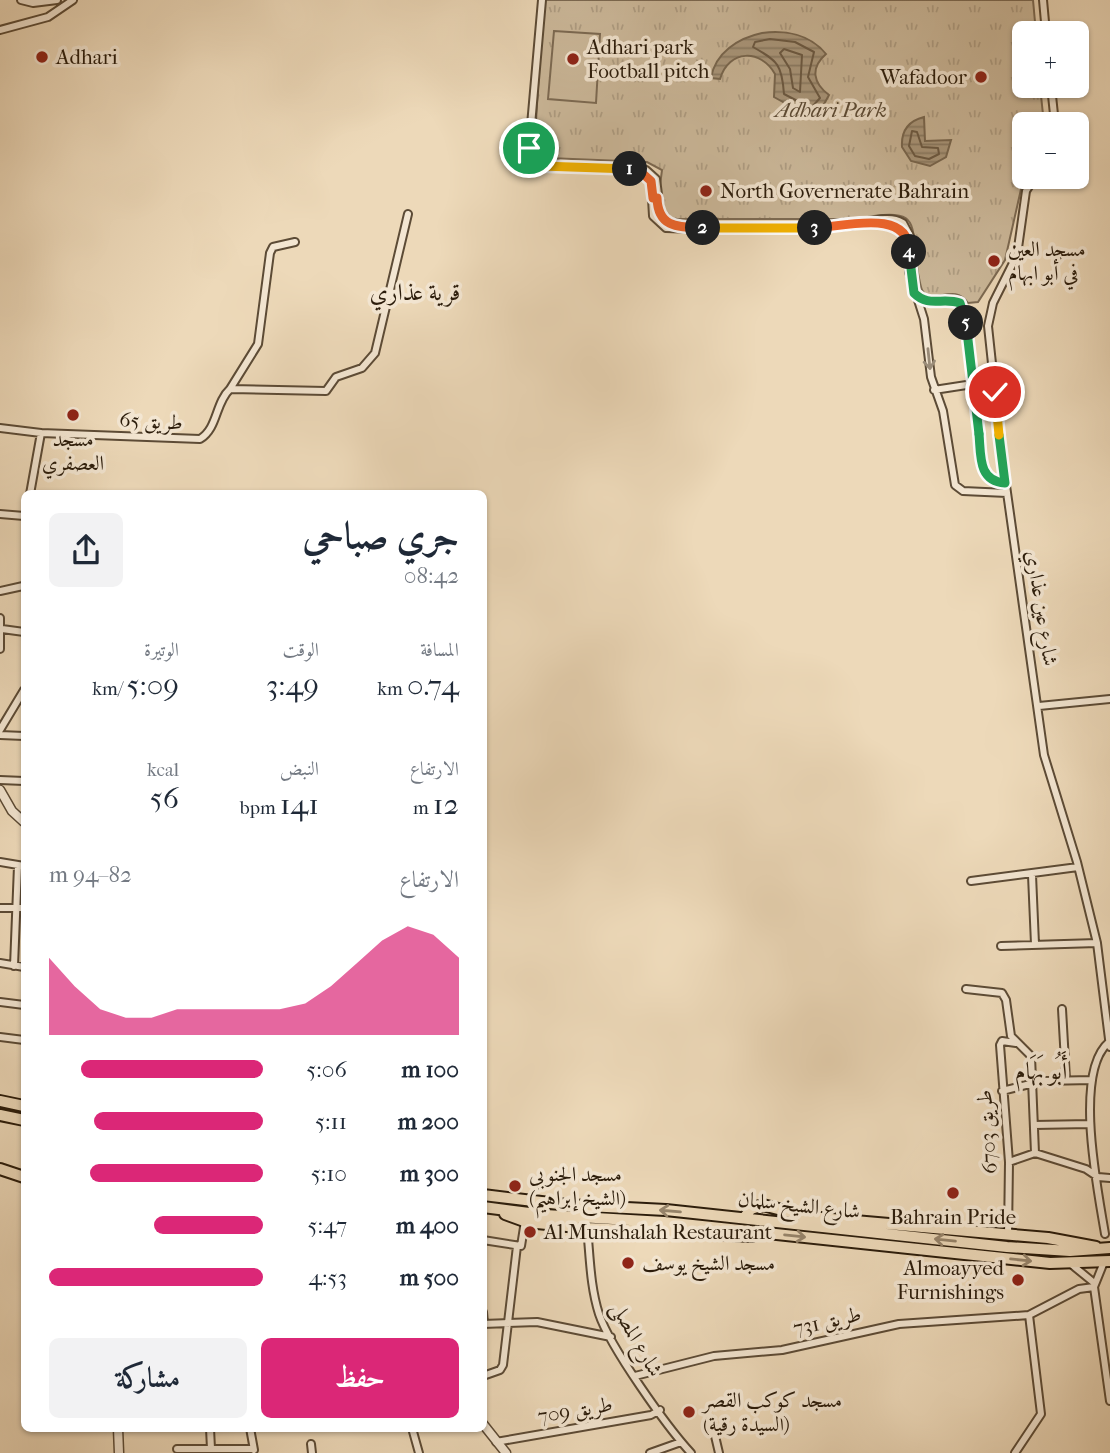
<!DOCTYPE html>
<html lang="ar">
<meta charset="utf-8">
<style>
:root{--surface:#fff;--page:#f2f2f3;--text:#1f2937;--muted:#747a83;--accent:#db2777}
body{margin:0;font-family:"IM FELL French Canon",Amiri,serif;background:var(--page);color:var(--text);direction:rtl;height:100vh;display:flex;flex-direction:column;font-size:26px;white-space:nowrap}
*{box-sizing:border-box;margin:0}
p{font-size:23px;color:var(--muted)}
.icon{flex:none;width:38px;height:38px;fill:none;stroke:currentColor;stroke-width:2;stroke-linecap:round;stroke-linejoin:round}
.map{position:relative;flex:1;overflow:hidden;direction:ltr}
.details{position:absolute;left:21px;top:490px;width:466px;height:942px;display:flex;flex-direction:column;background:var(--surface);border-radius:10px;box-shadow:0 2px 5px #0004;direction:rtl}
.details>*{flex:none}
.fabs{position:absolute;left:1012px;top:21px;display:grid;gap:14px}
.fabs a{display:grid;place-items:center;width:77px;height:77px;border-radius:10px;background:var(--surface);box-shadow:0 2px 5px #0004;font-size:35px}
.pin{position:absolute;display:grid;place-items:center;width:60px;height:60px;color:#fff;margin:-30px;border:4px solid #fff;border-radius:50%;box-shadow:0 2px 7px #0007}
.km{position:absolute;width:35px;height:35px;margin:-18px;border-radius:50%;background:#222;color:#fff;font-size:19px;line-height:35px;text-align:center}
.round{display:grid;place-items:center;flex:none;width:74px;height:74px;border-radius:10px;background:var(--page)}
.summary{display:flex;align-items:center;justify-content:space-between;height:119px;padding:0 28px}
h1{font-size:38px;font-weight:600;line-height:52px}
.metrics{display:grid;grid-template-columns:repeat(3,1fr);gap:10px;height:119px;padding:7px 28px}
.metrics div{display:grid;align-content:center}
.metrics b{font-size:30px;font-weight:600}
.metrics small{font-size:19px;font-weight:400}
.metrics p{font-size:19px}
.chart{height:196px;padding:14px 28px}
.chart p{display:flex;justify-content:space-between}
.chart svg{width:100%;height:126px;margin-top:7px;fill:var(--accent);opacity:.7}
.primary-button{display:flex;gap:14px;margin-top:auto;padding:14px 28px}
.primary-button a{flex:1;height:80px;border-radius:10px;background:var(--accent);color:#fff;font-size:28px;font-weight:600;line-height:80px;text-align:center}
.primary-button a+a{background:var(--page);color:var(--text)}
ul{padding:0 28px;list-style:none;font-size:23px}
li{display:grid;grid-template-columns:112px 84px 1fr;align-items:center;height:52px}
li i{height:18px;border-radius:9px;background:var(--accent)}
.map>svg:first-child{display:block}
.park{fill:url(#park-tufts);stroke:#7c6a53;stroke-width:2}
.pitch{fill:#ccb99b;stroke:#7c6a53;stroke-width:2}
.water{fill:url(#water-rules);stroke:#786750;stroke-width:2}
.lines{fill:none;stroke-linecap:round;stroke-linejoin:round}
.shore{stroke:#6b5a44;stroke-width:2}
.minor-casing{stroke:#5c4b36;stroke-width:10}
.tertiary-casing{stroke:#5c4b36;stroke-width:11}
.primary-casing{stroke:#2b1c0b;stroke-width:14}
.minor{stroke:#f3e6d2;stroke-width:6}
.tertiary{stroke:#f3e6d2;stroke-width:8}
.primary{stroke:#edd9b9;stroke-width:10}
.oneway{stroke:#998b78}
.oneway2{stroke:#96846b}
.split-1-casing{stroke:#fff;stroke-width:14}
.split-2-casing{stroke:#fff;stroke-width:14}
.split-3-casing{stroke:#fff;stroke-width:14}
.split-4-casing{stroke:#fff;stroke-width:14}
.split-5-casing{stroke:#fff;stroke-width:14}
.split-6-casing{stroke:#fff;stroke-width:14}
.split-7-casing{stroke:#fff;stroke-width:14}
.split-8-casing{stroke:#fff;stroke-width:14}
.split-1{stroke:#f5b400;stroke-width:9}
.split-2{stroke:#f0652b;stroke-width:9}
.split-3{stroke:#f5b400;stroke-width:9}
.split-4{stroke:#f0652b;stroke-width:9}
.split-5{stroke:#22a559;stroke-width:9}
.split-6{stroke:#22a559;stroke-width:9}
.split-7{stroke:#22a559;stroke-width:9}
.split-8{stroke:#f5b400;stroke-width:9}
.poi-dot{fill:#8f2418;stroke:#f3e6d2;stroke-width:2.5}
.labels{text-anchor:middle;stroke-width:7;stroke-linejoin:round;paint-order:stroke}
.poi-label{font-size:21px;fill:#2b1c0b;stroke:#f3e6d2;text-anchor:start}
.park-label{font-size:21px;font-style:italic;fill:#5b4b36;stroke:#f3e6d2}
.street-label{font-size:21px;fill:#2b1c0b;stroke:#f3e6d2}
.quarter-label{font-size:24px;fill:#2b1c0b;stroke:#f3e6d2}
</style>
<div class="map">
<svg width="1110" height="1453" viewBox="0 0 1110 1453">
<defs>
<pattern id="park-tufts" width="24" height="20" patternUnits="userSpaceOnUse" patternTransform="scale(1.75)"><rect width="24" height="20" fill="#ccb99b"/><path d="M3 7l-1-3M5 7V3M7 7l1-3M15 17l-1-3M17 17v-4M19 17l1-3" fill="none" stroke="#af9e84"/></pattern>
<pattern id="water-rules" width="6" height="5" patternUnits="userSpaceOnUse" patternTransform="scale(1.75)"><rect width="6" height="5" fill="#ab997e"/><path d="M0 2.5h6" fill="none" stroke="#8b7c65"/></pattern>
</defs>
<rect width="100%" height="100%" fill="#edd9b9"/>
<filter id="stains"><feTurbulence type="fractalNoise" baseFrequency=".00286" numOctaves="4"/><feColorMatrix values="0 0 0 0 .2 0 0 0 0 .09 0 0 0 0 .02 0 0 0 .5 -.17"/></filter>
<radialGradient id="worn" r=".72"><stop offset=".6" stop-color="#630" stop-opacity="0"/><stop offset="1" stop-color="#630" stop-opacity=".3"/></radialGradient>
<!-- park -->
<path class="park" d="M 543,0 L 1033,0 L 1036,33 L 1024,33 L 1024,86 L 1040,86 L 1044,124 L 1024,124 L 1024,176 L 1005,260 L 978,302 L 968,303 C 957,287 944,297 928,297 C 921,292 921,287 919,278 C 908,228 928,204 858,219 L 672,219 L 658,201 L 662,170 L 647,162 L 548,158 L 535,139 Z"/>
<!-- pitch -->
<path class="pitch" d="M 554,31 L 600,34 L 596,103 L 548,99 Z"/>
<!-- water -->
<path class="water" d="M 762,33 C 785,30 810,34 826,54 C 810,68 813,83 829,95 L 823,106 L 810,117 L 774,97 L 775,74 C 761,49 729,49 720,79 L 711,78 C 715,53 738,38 762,33 Z
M 924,117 L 925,141 L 951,140 L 946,157 L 930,166 L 911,161 L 902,147 C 901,131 908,121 924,117 Z"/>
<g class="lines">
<!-- shore -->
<path class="shore" d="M 770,39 L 795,42 L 814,52 L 808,77 L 820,98 L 811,108 L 784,94 C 782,65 778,61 753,47 L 755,42 Z
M 784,49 L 802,55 L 800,92 L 793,88 L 790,69 L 780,53 Z
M 912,131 L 917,132 L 922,147 L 938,148 L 939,154 L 929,159 L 915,156 L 909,146 Z"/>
<defs>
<path id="minor" d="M 21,0 L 33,3 L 57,0
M 542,0 L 529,148 L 534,161 L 547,167 L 646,170 L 656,179 L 661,218 L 675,227
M 1043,0 L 1046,33
M 0,30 L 48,17 L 73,0
M 1051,86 L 1055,124
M 532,137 L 540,156 L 559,165
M 631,169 L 651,181 L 653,216 L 666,228 C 725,231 787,230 846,226 C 865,225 886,213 903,223 L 910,236 L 909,272 L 924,319 L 931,377 L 943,411 L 955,485 L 963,491 L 1007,493
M 1035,177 L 1026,191 L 1017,255 L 993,303 L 988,326 L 1002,457 L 1044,755 L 1077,862 L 1097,943 L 1110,1047
M 878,222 L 896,226 L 909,245
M 917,295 L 930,303 L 955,301 L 964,309 L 982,468 L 990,479 L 1005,483
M 230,389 L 258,344 L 270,253 L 273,247 L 295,242
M 934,390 L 973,384
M 0,428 L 41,433 L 200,439 C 218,428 215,403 230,389 L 326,391 L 336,377 L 362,368 L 375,353 L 408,214
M 30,494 L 41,433
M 0,514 L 24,516
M 0,591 L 23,586
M 0,618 L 0,649
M 2,629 L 24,632
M 1039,706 L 1110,699
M 0,730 L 24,690
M 0,735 L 24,736
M 0,780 L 24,781
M 0,862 L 24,866
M 1032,875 L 1035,944
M 971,881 L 1078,867
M 0,908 L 24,908
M 1001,946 L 1097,943
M 0,963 L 24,967
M 14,966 L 18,866
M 966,989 L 1002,993 L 1006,1000 L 1011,1036 L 1031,1056 L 1035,1153
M 0,1002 L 24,1005
M 1062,1009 L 1066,1079
M 0,1037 L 24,1040
M 1002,1091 L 1042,1081 L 1092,1080
M 1034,1125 L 1090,1124
M 1009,1162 L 1035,1153 L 1086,1169 L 1098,1177 L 1110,1178
M 587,1228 C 590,1256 590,1286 599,1314 C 610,1347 667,1427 691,1453
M 1105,1234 C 1098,1191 1073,1072 1109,1042
M 1008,1235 L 1009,1162 L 1000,1045 L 1002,1041 L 1016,1043
M 483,1240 L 521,1246 L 525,1221
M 1104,1262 L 1094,1287 L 1110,1401
M 1071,1264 L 1093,1282
M 483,1312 L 484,1324
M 483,1324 L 537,1322 L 611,1337
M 483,1376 L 500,1370 L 503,1365 L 517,1246
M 635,1376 L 714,1356 L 782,1350 L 899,1324 L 1029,1315
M 711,1419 L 719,1453
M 210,1428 L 211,1449
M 250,1428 L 254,1450
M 412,1428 L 419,1453
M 496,1442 L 651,1415 L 660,1410
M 311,1444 L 312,1453
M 177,1449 L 253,1449
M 650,1453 L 681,1442
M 1015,1453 L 1041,1414 L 1029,1315 L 1079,1289 L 1094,1287"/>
<path id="tertiary" d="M 0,790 L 12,811 L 24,822
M 483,1424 L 506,1453
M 118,1428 L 119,1453"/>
<path id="primary" d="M 0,1101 L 24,1106
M 0,1115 L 24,1120
M 0,1169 L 24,1177
M 483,1195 L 567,1205 L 666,1210 L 1007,1247 L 1070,1251 L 1110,1248
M 483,1207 L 545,1215 L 664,1222 L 1050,1263 L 1110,1261
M 505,1214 L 527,1222 L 587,1228 L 752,1236
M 744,1218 L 751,1209 L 763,1205 L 809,1217 L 1048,1238 L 1096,1247"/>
</defs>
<!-- minor casing -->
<use href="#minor" class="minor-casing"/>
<!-- tertiary casing -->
<use href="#tertiary" class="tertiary-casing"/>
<!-- primary casing -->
<use href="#primary" class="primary-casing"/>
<!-- minor -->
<use href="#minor" class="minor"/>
<!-- tertiary -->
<use href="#tertiary" class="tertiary"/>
<!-- primary -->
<use href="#primary" class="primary"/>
</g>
<!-- one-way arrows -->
<defs><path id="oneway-shaft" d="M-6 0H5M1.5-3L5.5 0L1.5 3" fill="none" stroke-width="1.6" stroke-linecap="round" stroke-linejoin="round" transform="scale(1.75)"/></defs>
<use class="oneway" href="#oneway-shaft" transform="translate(929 359) rotate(84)"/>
<g class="oneway2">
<use href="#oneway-shaft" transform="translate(670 1211) rotate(-175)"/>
<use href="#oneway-shaft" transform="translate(795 1236) rotate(6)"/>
<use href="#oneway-shaft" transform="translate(945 1240) rotate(-174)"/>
<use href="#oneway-shaft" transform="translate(1021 1260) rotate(6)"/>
</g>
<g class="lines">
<defs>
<path id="split-1" d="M 529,148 L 534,161 L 541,166 L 630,169"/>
<path id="split-2" d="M 630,169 L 642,173 L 651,181 L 653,198 L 657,198 C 658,228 678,227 703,228"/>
<path id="split-3" d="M 703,228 L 815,228"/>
<path id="split-4" d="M 815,228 C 842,227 910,207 909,252"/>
<path id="split-5" d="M 909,252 L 914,293 C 929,308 942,297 960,303 L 966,323"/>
<path id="split-6" d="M 966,323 L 979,434"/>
<path id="split-7" d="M 979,434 C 981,456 978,481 1005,483 L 999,435"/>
<path id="split-8" d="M 995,392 L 999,435"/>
</defs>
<!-- split-1 casing -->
<use href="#split-1" class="split-1-casing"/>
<!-- split-2 casing -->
<use href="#split-2" class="split-2-casing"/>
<!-- split-3 casing -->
<use href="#split-3" class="split-3-casing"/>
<!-- split-4 casing -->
<use href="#split-4" class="split-4-casing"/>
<!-- split-5 casing -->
<use href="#split-5" class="split-5-casing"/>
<!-- split-6 casing -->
<use href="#split-6" class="split-6-casing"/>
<!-- split-7 casing -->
<use href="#split-7" class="split-7-casing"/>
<!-- split-8 casing -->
<use href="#split-8" class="split-8-casing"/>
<!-- split-1 -->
<use href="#split-1" class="split-1"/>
<!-- split-2 -->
<use href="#split-2" class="split-2"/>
<!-- split-3 -->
<use href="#split-3" class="split-3"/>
<!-- split-4 -->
<use href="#split-4" class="split-4"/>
<!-- split-5 -->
<use href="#split-5" class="split-5"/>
<!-- split-6 -->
<use href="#split-6" class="split-6"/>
<!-- split-7 -->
<use href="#split-7" class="split-7"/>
<!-- split-8 -->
<use href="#split-8" class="split-8"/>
</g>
<!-- markers -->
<g class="poi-dot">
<circle cx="42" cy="57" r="7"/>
<circle cx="573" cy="59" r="7"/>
<circle cx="981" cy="77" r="7"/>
<circle cx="706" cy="191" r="7"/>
<circle cx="994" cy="261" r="7"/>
<circle cx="73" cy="415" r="7"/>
<circle cx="515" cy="1186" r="7"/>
<circle cx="953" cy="1193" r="7"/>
<circle cx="530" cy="1232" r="7"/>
<circle cx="628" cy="1263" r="7"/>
<circle cx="1018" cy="1280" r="7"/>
<circle cx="689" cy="1412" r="7"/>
</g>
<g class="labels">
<!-- poi labels -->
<g class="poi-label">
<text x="587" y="54">Adhari park<tspan x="587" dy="24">Football pitch</tspan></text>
<text x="56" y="64">Adhari</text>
<text x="967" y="84" text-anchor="end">Wafadoor</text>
<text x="720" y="198">North Governerate Bahrain</text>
<text x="1008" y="256">مسجد العين<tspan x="1008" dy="24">في أبو ابهام</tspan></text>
<text x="73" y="446" text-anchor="middle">مسجد<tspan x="73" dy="24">العصفري</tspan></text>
<text x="529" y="1181">مسجد الجنوبي<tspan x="529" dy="24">(الشيخ إبراهيم)</tspan></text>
<text x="953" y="1224" text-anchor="middle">Bahrain Pride</text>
<text x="544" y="1239">Al Munshalah Restaurant</text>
<text x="642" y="1270">مسجد الشيخ يوسف</text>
<text x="1004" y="1275" text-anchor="end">Almoayyed<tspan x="1004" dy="24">Furnishings</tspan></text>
<text x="703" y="1407">مسجد كوكب القصر<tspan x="703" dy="24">(السيدة رقية)</tspan></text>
</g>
<!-- park labels -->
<g class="park-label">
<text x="831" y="117">Adhari Park</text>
</g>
<!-- street labels -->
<g class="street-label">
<text transform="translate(151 421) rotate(3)" y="7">طريق 65</text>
<text transform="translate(1042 608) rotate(81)" y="7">شارع عين عذاري</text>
<text transform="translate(987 1132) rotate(-94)" y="7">طريق 6703</text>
<text transform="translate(799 1205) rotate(6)" y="7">شارع الشيخ سلمان</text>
<text transform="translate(827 1321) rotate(-13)" y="7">طريق 731</text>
<text transform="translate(637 1339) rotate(60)" y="7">شارع المصلى</text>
<text transform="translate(575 1410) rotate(-10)" y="7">طريق 709</text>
</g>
<!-- quarter labels -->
<g class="quarter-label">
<text x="415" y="300">قرية عذاري</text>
<text x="1041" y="1079">أَبُو بَهَام</text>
</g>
</g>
<rect width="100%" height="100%" filter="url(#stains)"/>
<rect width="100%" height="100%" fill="url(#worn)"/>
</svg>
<div class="fabs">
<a>+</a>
<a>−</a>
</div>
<div class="pin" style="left:529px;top:148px;background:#1e9e55"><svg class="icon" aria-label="arrive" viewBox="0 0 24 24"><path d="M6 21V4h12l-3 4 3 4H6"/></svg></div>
<div class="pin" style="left:995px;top:392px;background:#d93025"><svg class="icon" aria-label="check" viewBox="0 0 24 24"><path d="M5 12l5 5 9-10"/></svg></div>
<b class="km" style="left:630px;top:169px">1</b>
<b class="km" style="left:703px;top:228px">2</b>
<b class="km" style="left:815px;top:228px">3</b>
<b class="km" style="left:909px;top:252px">4</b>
<b class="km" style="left:966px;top:323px">5</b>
<section class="details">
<div class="summary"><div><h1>جري صباحي</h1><p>08:42</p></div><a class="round"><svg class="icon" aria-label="share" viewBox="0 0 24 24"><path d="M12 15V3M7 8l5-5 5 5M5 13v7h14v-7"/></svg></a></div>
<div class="metrics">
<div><p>المسافة</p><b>0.74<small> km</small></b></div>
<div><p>الوقت</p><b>3:49</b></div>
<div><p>الوتيرة</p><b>5:09<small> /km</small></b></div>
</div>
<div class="metrics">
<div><p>الارتفاع</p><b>12<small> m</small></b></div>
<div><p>النبض</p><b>141<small> bpm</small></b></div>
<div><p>kcal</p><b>56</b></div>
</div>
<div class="chart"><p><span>الارتفاع</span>82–94 m</p>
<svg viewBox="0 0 160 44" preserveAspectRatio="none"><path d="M0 44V17L10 27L20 35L30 38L40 38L50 35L60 35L70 35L80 35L90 35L100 33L110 27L120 19L130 11L140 6L150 9L160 17V44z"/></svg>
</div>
<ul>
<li><b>100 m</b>5:06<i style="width:85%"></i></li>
<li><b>200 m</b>5:11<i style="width:79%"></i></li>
<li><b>300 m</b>5:10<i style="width:81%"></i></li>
<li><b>400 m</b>5:47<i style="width:51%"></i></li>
<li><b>500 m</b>4:53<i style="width:100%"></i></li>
</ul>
<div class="primary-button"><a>حفظ</a><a>مشاركة</a></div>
</section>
</div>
